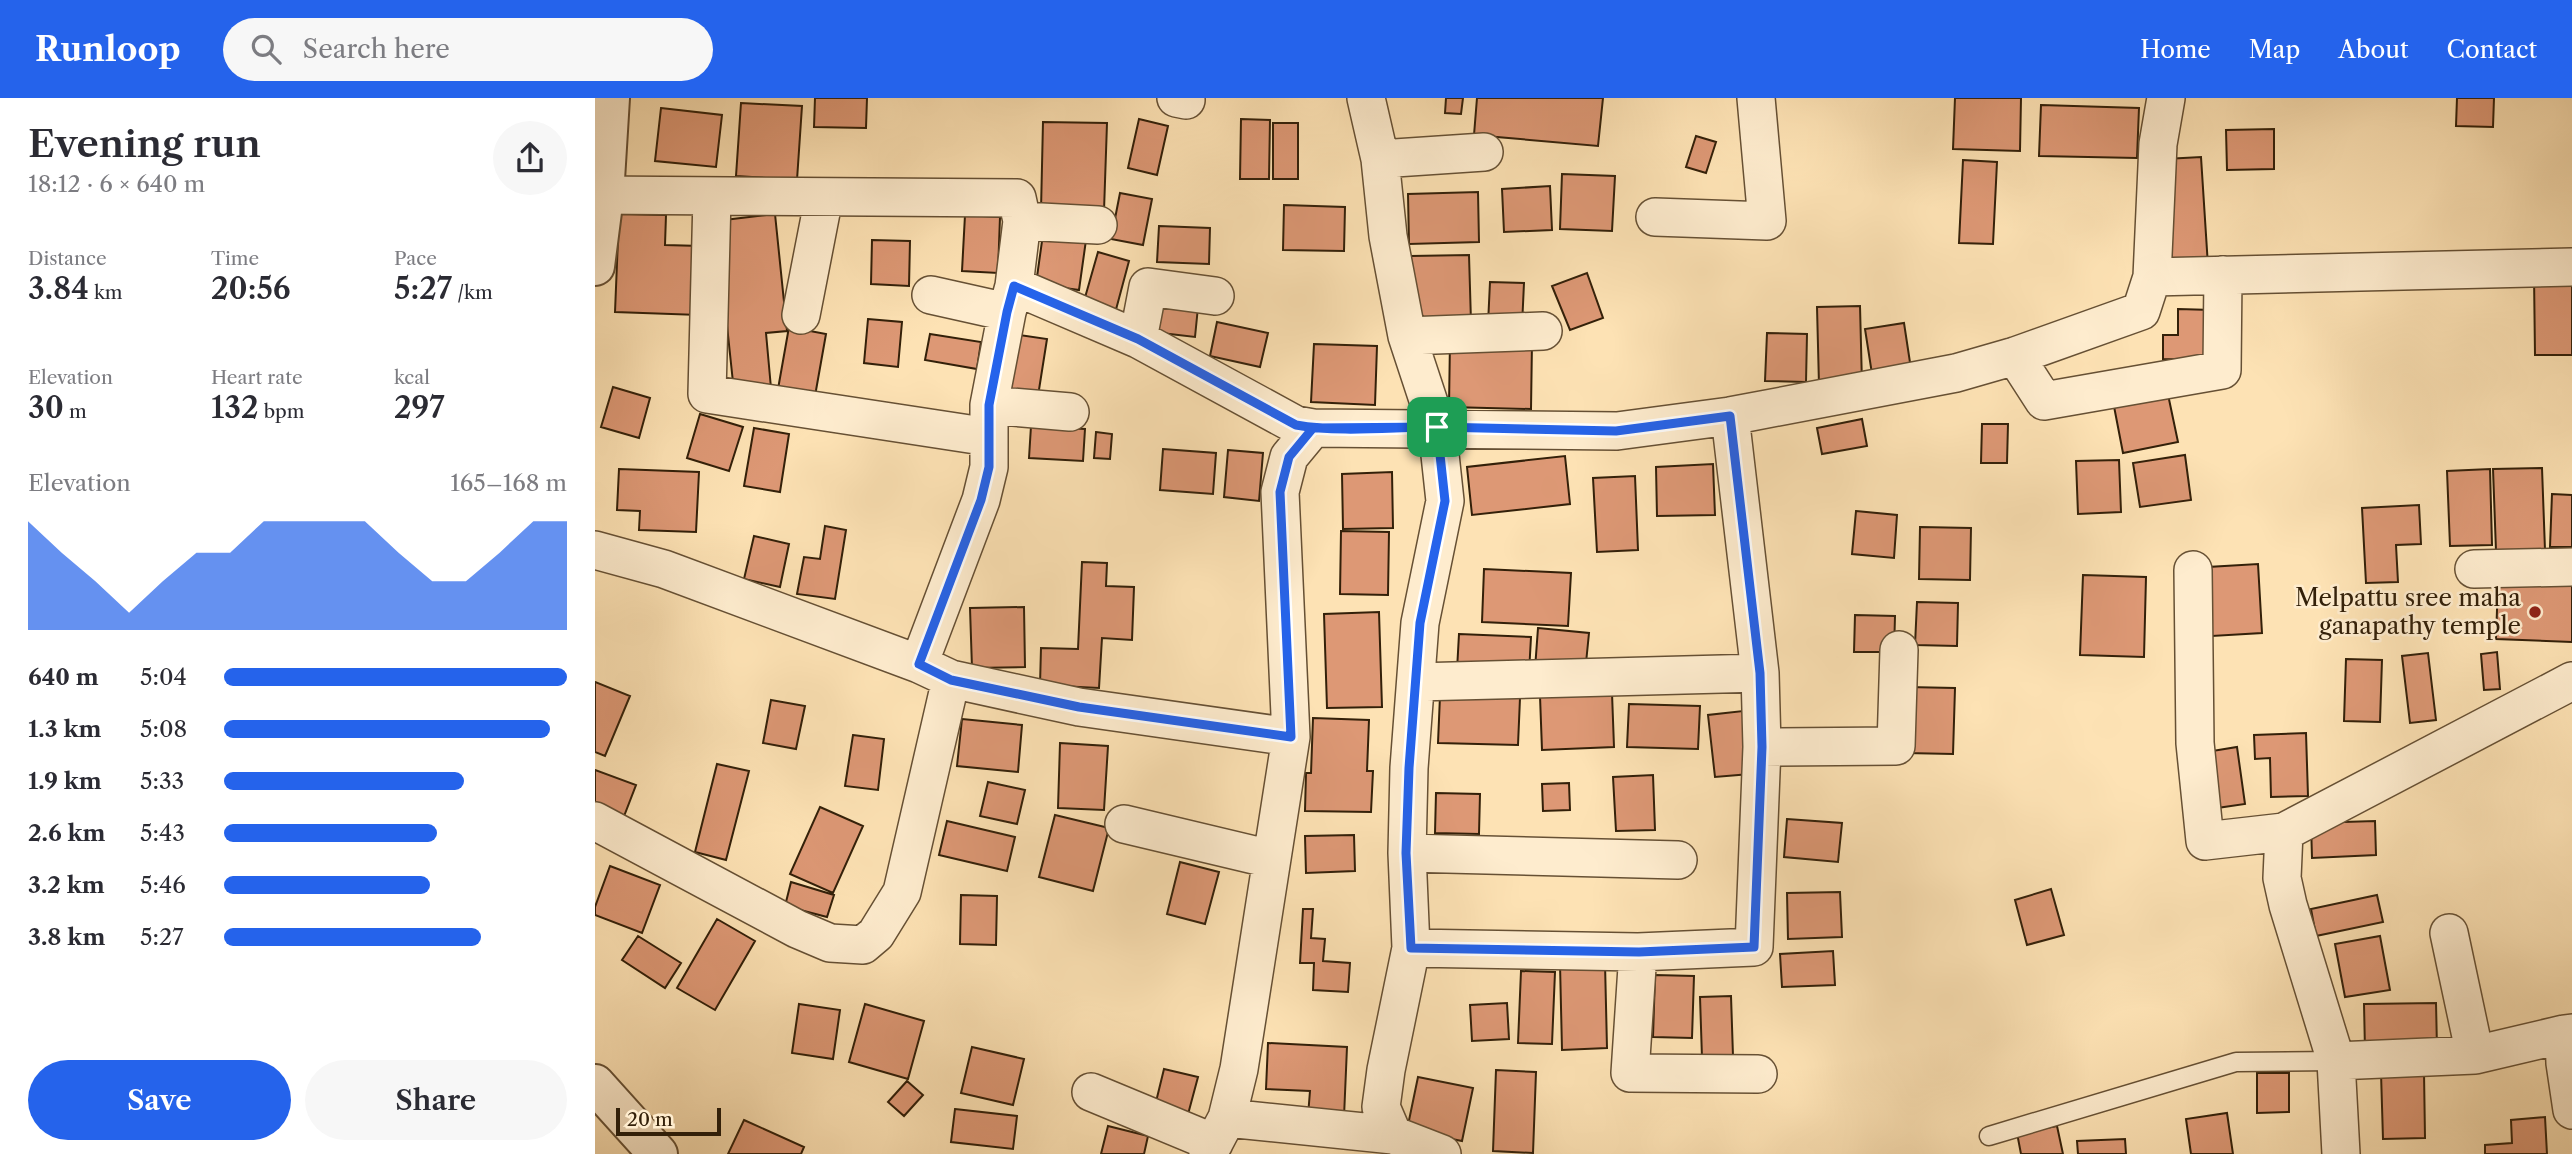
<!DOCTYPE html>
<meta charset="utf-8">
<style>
:root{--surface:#fff;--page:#f7f7f7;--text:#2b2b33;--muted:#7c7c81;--accent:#2563eb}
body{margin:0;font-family:"Libre Caslon Text",serif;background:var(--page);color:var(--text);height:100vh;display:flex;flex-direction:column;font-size:26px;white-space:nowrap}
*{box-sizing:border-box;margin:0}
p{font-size:23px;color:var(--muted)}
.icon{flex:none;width:38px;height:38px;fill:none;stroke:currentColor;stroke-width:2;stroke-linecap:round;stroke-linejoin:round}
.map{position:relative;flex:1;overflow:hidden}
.side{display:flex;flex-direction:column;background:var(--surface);width:595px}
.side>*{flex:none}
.scale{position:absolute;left:21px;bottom:18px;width:105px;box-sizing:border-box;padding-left:7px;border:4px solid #332009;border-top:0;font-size:19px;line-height:24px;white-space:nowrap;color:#332009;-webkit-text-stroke:5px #feecce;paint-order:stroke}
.pin{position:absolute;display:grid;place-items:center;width:60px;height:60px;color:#fff;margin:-30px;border-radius:14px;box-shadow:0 4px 10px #0006}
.round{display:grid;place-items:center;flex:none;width:74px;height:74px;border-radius:37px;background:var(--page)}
.summary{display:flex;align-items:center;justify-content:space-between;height:119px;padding:0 28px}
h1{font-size:38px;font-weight:600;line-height:52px}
.stats{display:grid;grid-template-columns:repeat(3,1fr);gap:10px;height:119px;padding:7px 28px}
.stats div{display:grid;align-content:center}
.stats b{font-size:30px;font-weight:600}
.stats small{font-size:19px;font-weight:400}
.stats p{font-size:19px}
.chart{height:196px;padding:14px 28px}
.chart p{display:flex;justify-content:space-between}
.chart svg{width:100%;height:126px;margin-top:7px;fill:var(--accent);opacity:.7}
.cta{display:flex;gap:14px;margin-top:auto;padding:14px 28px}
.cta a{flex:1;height:80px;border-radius:42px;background:var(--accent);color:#fff;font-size:28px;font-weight:600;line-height:80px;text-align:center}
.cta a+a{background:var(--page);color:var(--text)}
ul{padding:0 28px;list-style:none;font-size:23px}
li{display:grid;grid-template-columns:112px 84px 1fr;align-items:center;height:52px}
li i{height:18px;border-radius:9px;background:var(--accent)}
header{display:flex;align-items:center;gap:42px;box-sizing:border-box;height:98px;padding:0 35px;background:var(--accent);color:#fff}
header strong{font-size:33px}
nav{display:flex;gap:38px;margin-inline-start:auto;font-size:24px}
.search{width:490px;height:63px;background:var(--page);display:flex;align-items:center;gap:18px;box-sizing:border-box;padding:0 24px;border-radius:38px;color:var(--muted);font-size:26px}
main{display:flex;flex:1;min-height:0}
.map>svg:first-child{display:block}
.building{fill:#dd9875;stroke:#332009;stroke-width:2}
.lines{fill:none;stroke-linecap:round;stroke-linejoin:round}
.service-casing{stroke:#665034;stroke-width:21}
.minor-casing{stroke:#665034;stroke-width:40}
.tertiary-casing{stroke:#665034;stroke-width:42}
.service{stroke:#feecce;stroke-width:18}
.minor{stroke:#feecce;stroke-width:37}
.tertiary{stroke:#feecce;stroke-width:38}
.route-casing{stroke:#fff;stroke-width:14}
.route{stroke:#2563eb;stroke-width:9}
.poi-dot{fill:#8f2418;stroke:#feecce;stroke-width:2.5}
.labels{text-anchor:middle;stroke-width:5;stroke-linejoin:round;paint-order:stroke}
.poi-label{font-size:24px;fill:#332009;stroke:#feecce;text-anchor:end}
</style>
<header>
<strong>Runloop</strong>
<div class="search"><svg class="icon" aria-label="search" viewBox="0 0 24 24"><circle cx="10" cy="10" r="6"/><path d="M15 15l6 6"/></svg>Search here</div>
<nav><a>Home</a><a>Map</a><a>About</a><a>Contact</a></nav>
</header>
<main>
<section class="side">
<div class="summary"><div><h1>Evening run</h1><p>18:12 · 6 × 640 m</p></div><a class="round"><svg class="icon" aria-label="share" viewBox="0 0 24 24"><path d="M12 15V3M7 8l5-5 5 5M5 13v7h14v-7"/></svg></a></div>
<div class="stats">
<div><p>Distance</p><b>3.84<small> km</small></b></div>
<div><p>Time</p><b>20:56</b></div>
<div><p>Pace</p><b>5:27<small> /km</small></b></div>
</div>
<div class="stats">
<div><p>Elevation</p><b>30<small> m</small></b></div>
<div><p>Heart rate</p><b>132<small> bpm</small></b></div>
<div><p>kcal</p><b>297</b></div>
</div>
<div class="chart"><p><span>Elevation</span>165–168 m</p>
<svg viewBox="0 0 160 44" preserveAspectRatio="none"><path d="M0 44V6L10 17L20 27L30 38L40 27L50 17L60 17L70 6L80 6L90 6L100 6L110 17L120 27L130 27L140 17L150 6L160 6V44z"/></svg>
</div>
<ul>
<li><b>640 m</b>5:04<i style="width:100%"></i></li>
<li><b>1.3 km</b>5:08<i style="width:95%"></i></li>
<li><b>1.9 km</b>5:33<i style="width:70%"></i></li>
<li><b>2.6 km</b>5:43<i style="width:62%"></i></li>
<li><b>3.2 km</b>5:46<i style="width:60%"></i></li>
<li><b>3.8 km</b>5:27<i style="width:75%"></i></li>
</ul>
<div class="cta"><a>Save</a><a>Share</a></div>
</section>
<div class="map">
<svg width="1977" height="1056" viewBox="0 0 1977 1056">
<rect width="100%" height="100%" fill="#fde2b4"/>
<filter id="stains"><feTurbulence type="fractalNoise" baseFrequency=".00286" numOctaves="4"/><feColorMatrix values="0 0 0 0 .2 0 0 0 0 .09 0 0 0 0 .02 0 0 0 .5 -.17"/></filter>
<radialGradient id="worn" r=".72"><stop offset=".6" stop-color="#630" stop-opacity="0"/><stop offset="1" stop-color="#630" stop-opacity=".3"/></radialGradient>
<!-- building -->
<path class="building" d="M 220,0 L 272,0 L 271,30 L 219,29 Z
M 851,0 L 868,0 L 866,16 L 850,15 Z
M 882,0 L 1008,0 L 1003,48 L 879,37 Z
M 1360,0 L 1426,0 L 1425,53 L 1358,51 Z
M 1862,0 L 1899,0 L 1898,29 L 1861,28 Z
M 146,5 L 207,8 L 202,82 L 141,78 Z
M 1446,7 L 1544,10 L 1542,60 L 1444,58 Z
M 66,10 L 127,17 L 121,69 L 60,63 Z
M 544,21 L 573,28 L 562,77 L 533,70 Z
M 646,21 L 675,22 L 674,81 L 645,81 Z
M 448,24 L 512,25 L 509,113 L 446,112 Z
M 678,25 L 703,25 L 703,81 L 678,81 Z
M 1679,31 L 1679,71 L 1632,72 L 1631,32 Z
M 1101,38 L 1121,44 L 1111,75 L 1091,69 Z
M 1606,59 L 1613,168 L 1576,170 L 1570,61 Z
M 1368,62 L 1402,64 L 1398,146 L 1364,145 Z
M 967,76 L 1020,78 L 1017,133 L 965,131 Z
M 955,88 L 957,132 L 909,134 L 907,91 Z
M 883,94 L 884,144 L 814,146 L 813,96 Z
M 525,95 L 557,101 L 548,147 L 516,141 Z
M 689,107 L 750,109 L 749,153 L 688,152 Z
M 24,116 L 71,117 L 70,147 L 106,148 L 104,217 L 20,214 Z
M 180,116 L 192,233 L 171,235 L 176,290 L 139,294 L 121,123 Z
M 370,117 L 405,119 L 403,175 L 367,173 Z
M 564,128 L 615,130 L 614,166 L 562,164 Z
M 448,136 L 491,142 L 484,192 L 441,186 Z
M 277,142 L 315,143 L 314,188 L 276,186 Z
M 503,154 L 534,163 L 519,219 L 487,210 Z
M 874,157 L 876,224 L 817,226 L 816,158 Z
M 992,175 L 1008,220 L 975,232 L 957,188 Z
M 1939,177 L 1977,177 L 1977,257 L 1940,257 Z
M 895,184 L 929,185 L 927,228 L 893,226 Z
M 561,204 L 603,209 L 600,239 L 558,234 Z
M 1265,208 L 1267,286 L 1224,287 L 1222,209 Z
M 1583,211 L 1617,212 L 1616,262 L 1568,261 L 1568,237 L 1583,237 Z
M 273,221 L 307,224 L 303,269 L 269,265 Z
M 622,224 L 673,235 L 665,269 L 615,258 Z
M 1309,225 L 1316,271 L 1277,276 L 1270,231 Z
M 194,229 L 231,236 L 220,298 L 183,291 Z
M 411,235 L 452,241 L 443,298 L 402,291 Z
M 1172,235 L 1212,236 L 1211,284 L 1170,283 Z
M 335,236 L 386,244 L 382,271 L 330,262 Z
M 855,242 L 937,244 L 936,311 L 854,309 Z
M 719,246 L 782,248 L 780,307 L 716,304 Z
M 1571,287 L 1583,344 L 1528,355 L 1517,298 Z
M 18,289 L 55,300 L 44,340 L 6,329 Z
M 105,316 L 148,329 L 134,373 L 92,360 Z
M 1267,321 L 1272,348 L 1227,356 L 1222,330 Z
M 1387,326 L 1413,326 L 1412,365 L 1386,365 Z
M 436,328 L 490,331 L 488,363 L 434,360 Z
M 159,330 L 194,336 L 185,394 L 149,388 Z
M 501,334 L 517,336 L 515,361 L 499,360 Z
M 568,351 L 621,355 L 618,396 L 565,392 Z
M 633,352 L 668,355 L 664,403 L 629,399 Z
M 1590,357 L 1596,402 L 1545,409 L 1538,365 Z
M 970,358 L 975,406 L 877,417 L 872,369 Z
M 1524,362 L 1526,414 L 1483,416 L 1481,363 Z
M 1118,366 L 1120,417 L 1062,418 L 1061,369 Z
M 1947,370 L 1950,452 L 1901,453 L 1898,371 Z
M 24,371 L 104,374 L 101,434 L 44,432 L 45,413 L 22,412 Z
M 1895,371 L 1897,447 L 1855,448 L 1852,373 Z
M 797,374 L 798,430 L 748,431 L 747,376 Z
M 1040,378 L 1043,452 L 1002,454 L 998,380 Z
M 1957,396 L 1977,397 L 1977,449 L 1955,449 Z
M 1824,407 L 1826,446 L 1801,447 L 1803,484 L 1771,485 L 1767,410 Z
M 1261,413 L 1302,417 L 1299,460 L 1257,456 Z
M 230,428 L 251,432 L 240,501 L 202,496 L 209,459 L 225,461 Z
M 1325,429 L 1376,430 L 1375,482 L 1324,481 Z
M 746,433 L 794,434 L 793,497 L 745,496 Z
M 159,438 L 194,446 L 185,489 L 149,481 Z
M 487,464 L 512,465 L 511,488 L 539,489 L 537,542 L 507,540 L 504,590 L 445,587 L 446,550 L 483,551 Z
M 1663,466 L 1667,535 L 1617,538 L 1613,469 Z
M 889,471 L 976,475 L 973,528 L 887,524 Z
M 1488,477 L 1551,479 L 1549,559 L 1485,557 Z
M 1903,483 L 1977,486 L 1977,544 L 1901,541 Z
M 1322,504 L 1363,505 L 1362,548 L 1320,547 Z
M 429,509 L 430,569 L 377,570 L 375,510 Z
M 784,514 L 787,609 L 732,610 L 729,516 Z
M 1260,517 L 1300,518 L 1299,554 L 1259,554 Z
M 943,530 L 994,535 L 990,575 L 940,571 Z
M 864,536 L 936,539 L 934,575 L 862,572 Z
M 1902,554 L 1905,591 L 1889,592 L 1886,556 Z
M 1833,555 L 1841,622 L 1815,625 L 1807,558 Z
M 1751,561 L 1787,562 L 1785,624 L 1749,623 Z
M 0,584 L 35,598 L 10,658 L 0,654 Z
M 1312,589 L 1360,590 L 1358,656 L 1311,655 Z
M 1017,595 L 1019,649 L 947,652 L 945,598 Z
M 845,598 L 925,600 L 923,647 L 843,645 Z
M 176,602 L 210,608 L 201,651 L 168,645 Z
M 1034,606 L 1105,608 L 1103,651 L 1032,649 Z
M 1148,613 L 1155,676 L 1120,679 L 1113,617 Z
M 718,620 L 774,622 L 772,673 L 778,673 L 776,714 L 710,713 L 711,675 L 716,675 Z
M 367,621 L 427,627 L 423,674 L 362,668 Z
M 1711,635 L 1713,698 L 1676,699 L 1675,660 L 1660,661 L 1659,637 Z
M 258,637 L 289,641 L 283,692 L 250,688 Z
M 465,645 L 513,648 L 509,712 L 463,710 Z
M 1642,649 L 1650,706 L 1615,711 L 1605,655 Z
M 122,666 L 154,673 L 131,762 L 100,754 Z
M 0,672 L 41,687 L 26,726 L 0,717 Z
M 1058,677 L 1060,732 L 1021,733 L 1018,679 Z
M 393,684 L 430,692 L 422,726 L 385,718 Z
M 974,685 L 975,712 L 948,713 L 947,686 Z
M 841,695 L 885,696 L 884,736 L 840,735 Z
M 225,709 L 268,728 L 238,795 L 195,776 Z
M 460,717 L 514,730 L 498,793 L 444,779 Z
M 1192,721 L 1247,725 L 1243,764 L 1189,759 Z
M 352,723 L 420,739 L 412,773 L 344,757 Z
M 1780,723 L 1781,757 L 1717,760 L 1716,725 Z
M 759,737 L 760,773 L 711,775 L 710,738 Z
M 585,764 L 624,774 L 610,826 L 572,816 Z
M 15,768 L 65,787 L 47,835 L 0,817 L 0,809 Z
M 196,784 L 239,797 L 232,819 L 190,808 Z
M 1456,791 L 1469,837 L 1432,847 L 1420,802 Z
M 1245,794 L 1247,839 L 1193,841 L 1192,795 Z
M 366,797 L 402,798 L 401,847 L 365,846 Z
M 1782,797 L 1788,824 L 1721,838 L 1716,811 Z
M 708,811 L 718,811 L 716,840 L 730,841 L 728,863 L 755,865 L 753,894 L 718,892 L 719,865 L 705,865 Z
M 122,821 L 160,843 L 120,912 L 82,890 Z
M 43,838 L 86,865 L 70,890 L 27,862 Z
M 1785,838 L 1795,892 L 1750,899 L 1740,846 Z
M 1238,853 L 1240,887 L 1187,889 L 1185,856 Z
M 1010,865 L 1012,950 L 967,952 L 965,866 Z
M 926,873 L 960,874 L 957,946 L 923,945 Z
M 1060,877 L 1099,878 L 1097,940 L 1058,939 Z
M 1136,898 L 1138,958 L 1107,960 L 1105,899 Z
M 912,905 L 914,941 L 877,943 L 875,907 Z
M 1841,905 L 1842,950 L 1770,952 L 1769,906 Z
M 204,906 L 245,912 L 238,961 L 197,955 Z
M 270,906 L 329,923 L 313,981 L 254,964 Z
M 673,945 L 752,949 L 749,1019 L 713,1018 L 715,993 L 671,991 Z
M 377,949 L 429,961 L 418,1007 L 366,995 Z
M 569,971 L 603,979 L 592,1020 L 559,1012 Z
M 901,972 L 941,974 L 938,1055 L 898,1053 Z
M 1829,974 L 1830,1040 L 1788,1041 L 1786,975 Z
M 1662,975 L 1694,975 L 1694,1014 L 1662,1015 Z
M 823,979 L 878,990 L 867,1043 L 812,1032 Z
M 312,983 L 328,997 L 309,1018 L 293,1004 Z
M 360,1011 L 422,1018 L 418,1051 L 356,1044 Z
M 1632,1015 L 1638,1056 L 1596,1056 L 1591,1021 Z
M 1950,1019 L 1952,1056 L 1890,1056 L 1890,1047 L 1917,1045 L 1916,1022 Z
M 149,1022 L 209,1049 L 206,1056 L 133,1056 Z
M 513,1028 L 553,1038 L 549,1056 L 506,1056 Z
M 1462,1028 L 1468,1056 L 1426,1056 L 1422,1035 Z
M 1530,1041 L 1531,1056 L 1483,1056 L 1482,1043 Z"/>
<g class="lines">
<defs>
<path id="service" d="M 1394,1038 L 1641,964 L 1741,963"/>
<path id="minor" d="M 581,0 L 591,2
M 771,0 L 785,61 L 793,138 L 812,238 L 842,329 L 850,403 L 825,525 L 814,670 L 812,755 L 816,850 L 791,972 L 786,1009 L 798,1037 L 847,1056
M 785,61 L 889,54
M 0,97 L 422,100 L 427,123 L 419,188
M 117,99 L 112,296 L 394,339
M 1060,119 L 1172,123 L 1161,0
M 427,123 L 503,127
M 1557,179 L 1977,169
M 336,197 L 412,214 L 419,188 L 543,241 L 701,327 L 718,330 L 1022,333 L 1135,318 L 1361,275 L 1420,258 L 1546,213 L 1557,179 L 1563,46 L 1571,0
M 206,217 L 229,99
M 812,238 L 948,233
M 543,241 L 553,189 L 620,198
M 1420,258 L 1449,303 L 1627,272 L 1628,177
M 394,307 L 475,314
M 0,452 L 69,471 L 324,566 L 356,581 L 484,609 L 696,639
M 1879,471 L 1977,469
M 1598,472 L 1600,645 L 1610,743 L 1689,734
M 324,566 L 386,402 L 394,369 L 394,307 L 412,214
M 821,584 L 1165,575
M 1167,649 L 1301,648 L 1304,552
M 0,723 L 202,831 L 235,845 L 268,847 L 281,836 L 307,794 L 356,581
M 529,726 L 676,761
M 812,755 L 1083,762
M 1854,835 L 1880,957
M 816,850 L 1043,854 L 1159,849 L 1167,649 L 1165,575 L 1135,318
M 1043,854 L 1035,975 L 1163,976
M 1977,935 L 1969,936 L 1970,965 L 1977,1012
M 1741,963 L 1880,957 L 1969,936
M 496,994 L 619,1045
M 632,1020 L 798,1037
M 613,1056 L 632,1020 L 644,971 L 696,639 L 685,394 L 694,359 L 718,330
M 1746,1056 L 1741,963 L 1693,807 L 1687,780 L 1689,734 L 1977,583"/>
<path id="tertiary" d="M 0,168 L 9,98 L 15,0
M 0,986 L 63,1056"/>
</defs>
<!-- service casing -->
<use href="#service" class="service-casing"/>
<!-- minor casing -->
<use href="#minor" class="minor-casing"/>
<!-- tertiary casing -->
<use href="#tertiary" class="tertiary-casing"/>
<!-- service -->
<use href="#service" class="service"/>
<!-- minor -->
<use href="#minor" class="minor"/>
<!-- tertiary -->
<use href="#tertiary" class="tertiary"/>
</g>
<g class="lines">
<defs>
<path id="route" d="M 842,329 L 718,330 L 694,359 L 685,394 L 696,639 L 484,609 L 356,582 L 324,566 L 386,402 L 394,369 L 394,307 L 412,214 L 419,188 L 543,241 L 701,327 C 747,335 796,329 842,329 L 850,403 L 825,525 L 814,670 L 811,755 L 816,850 L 1044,854 L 1159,849 L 1167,649 L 1165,575 L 1135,318 L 1021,333 L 842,329"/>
</defs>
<!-- route casing -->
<use href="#route" class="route-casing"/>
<!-- route -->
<use href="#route" class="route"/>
</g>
<!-- markers -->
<circle class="poi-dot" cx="1940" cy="514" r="7"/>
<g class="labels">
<!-- poi labels -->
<g class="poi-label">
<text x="1926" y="508">Melpattu sree maha<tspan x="1926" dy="28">ganapathy temple</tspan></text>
</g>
</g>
<rect width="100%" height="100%" filter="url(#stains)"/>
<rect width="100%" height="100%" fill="url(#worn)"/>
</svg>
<div class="scale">20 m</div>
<div class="pin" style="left:842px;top:329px;background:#1e9e55"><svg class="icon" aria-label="arrive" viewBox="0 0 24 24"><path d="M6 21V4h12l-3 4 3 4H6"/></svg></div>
</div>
</main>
